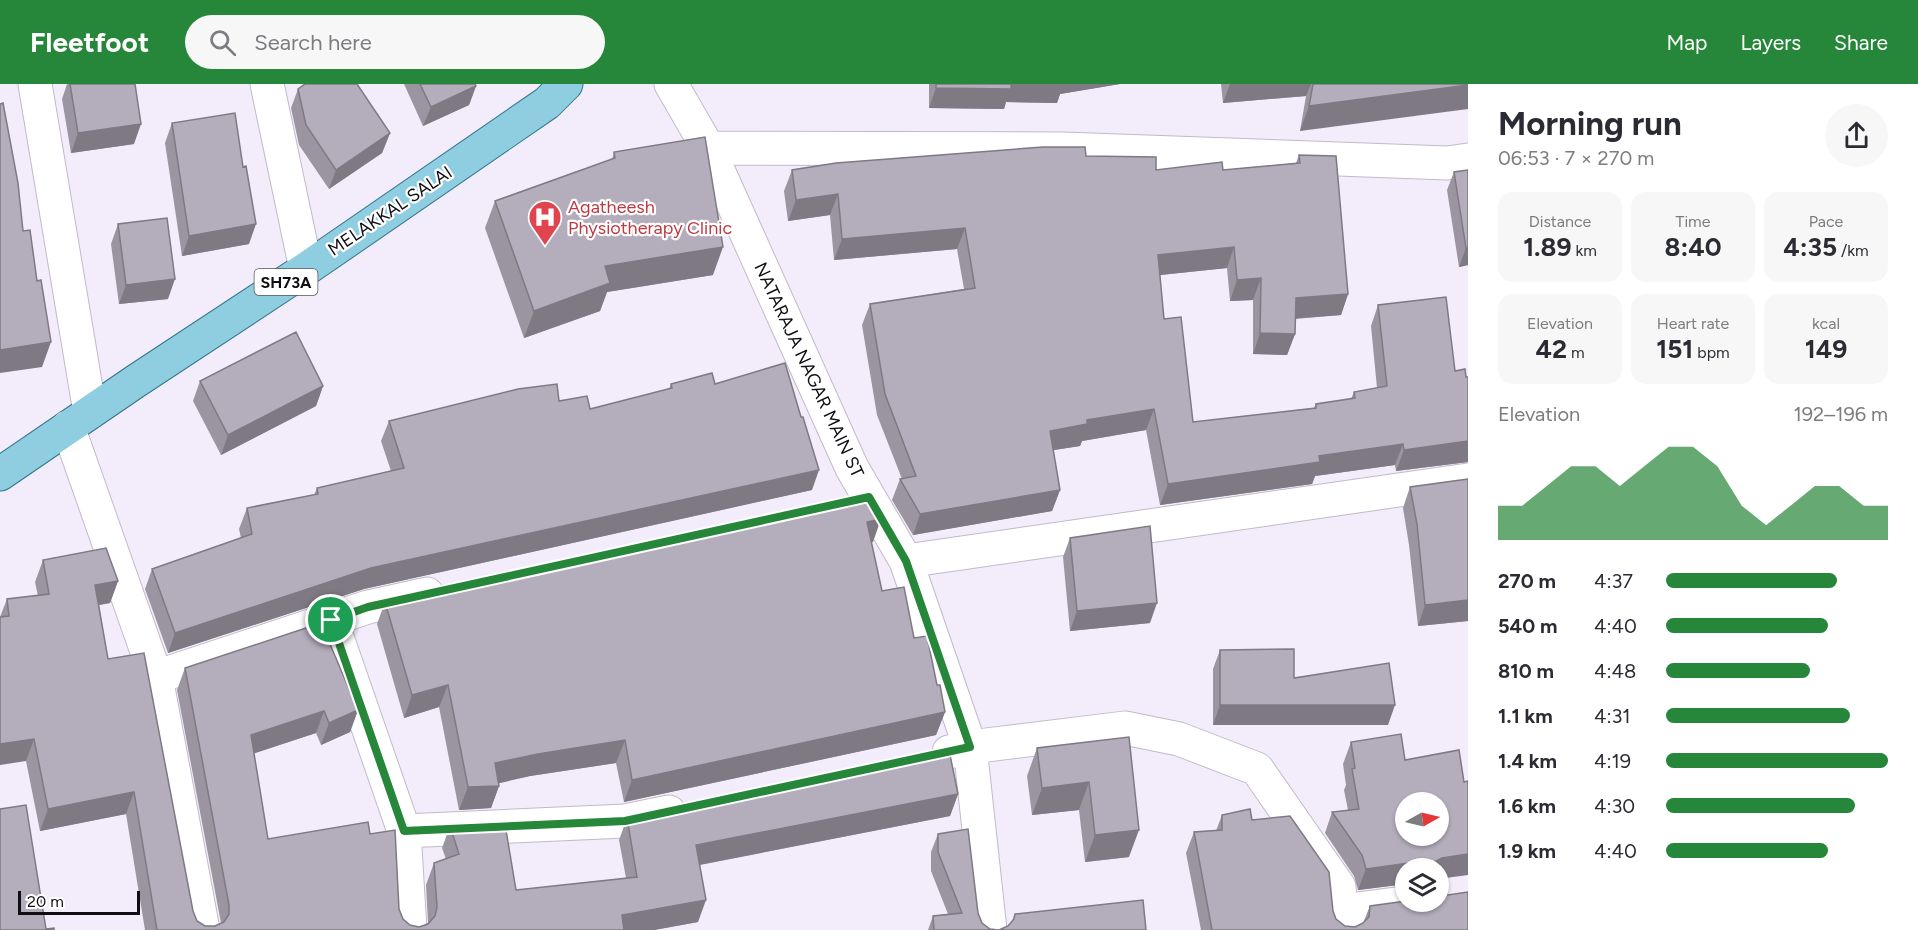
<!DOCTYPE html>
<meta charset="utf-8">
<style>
:root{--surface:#fff;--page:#f7f7f7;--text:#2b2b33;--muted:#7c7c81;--accent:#268639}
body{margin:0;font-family:Figtree,sans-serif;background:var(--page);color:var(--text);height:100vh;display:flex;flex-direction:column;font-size:22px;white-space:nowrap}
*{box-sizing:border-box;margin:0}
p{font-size:20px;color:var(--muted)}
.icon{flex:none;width:33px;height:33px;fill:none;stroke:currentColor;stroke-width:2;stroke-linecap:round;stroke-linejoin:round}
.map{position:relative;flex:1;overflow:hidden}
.drawer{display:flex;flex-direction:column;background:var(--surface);width:450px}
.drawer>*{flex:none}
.needle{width:39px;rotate:82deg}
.fabs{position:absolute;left:1395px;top:708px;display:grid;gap:12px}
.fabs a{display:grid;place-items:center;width:54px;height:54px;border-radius:50%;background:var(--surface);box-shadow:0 2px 4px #0004;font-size:30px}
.scale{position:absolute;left:18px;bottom:15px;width:122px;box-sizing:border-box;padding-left:6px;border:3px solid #110e13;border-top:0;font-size:16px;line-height:21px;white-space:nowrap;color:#110e13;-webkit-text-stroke:4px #fff;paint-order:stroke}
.pin{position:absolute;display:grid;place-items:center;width:51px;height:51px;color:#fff;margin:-26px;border:3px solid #fff;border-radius:50%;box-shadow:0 2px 6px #0007}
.round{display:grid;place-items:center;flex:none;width:63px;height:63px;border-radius:32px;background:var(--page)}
.overview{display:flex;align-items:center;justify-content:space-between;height:102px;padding:0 30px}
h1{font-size:33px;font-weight:700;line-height:45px}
.metrics{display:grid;grid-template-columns:repeat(3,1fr);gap:9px;height:102px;padding:6px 30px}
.metrics div{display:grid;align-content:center;border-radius:15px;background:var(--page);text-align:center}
.metrics b{font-size:26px;font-weight:700}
.metrics small{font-size:16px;font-weight:400}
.metrics p{font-size:16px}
.chart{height:168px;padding:12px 30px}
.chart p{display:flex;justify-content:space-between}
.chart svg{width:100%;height:108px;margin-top:6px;fill:var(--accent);opacity:.7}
ul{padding:0 30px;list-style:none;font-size:20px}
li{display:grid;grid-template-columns:96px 72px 1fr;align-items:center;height:45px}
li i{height:15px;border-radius:8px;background:var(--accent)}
header{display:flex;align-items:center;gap:36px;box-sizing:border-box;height:84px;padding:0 30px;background:var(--accent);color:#fff}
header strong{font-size:28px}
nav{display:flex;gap:33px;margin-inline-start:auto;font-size:21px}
.search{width:420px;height:54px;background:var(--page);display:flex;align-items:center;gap:15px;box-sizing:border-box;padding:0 21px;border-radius:33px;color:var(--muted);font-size:22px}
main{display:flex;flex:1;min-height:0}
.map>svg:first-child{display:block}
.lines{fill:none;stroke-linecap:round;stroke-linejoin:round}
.minor-casing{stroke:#c2bac8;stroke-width:35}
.primary-casing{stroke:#33758b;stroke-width:35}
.minor{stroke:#fff;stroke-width:33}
.primary{stroke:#8fcde0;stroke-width:33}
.wall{fill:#9b95a1}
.shaded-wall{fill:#7e7983}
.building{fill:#b4adbb;stroke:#7e7983;stroke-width:1.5;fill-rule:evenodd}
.route-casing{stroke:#fff;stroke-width:12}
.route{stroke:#268639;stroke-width:8}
.labels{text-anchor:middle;stroke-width:4.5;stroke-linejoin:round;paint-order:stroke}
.shield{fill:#fff;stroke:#58565a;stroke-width:1.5}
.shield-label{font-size:16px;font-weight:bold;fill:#110e13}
.health-label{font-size:18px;fill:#be3a42;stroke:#fff;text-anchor:start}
.street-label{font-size:18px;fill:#110e13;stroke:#fff}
</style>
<header>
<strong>Fleetfoot</strong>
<div class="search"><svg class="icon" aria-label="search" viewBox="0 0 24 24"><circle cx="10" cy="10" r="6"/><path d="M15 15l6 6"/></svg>Search here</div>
<nav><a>Map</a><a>Layers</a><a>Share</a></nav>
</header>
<main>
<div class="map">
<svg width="1468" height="846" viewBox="0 0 1468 846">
<rect width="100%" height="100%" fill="#f3ecfa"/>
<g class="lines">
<defs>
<path id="minor" d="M 35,0 L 90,328
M 267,0 L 306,185
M 671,0 L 708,64 L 852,384 L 906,477 L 970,663 L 1125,644 L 1179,655 L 1257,685 L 1339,803 L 1344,846
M 708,64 L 1063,65 L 1447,79 L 1468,76
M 68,343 L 156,593 L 203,846
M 906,477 L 1468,396
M 331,536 L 404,747 L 410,846
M 156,593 L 368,523 L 427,510
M 949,668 L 970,663 L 990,846
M 404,747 L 625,737 L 669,728
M 1342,827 L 1411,818"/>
<path id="primary" d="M 0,390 L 136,297 L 306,185 L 547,19 L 566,0"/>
</defs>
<!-- minor casing -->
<use href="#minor" class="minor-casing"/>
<!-- primary casing -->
<use href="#primary" class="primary-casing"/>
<!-- minor -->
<use href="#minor" class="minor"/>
<!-- primary -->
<use href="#primary" class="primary"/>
</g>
<!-- wall -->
<path class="wall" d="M 67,0 L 135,0 L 134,60 L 71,69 L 62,15 Z
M 404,0 L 475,0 L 476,2 L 469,21 L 423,42 Z
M 929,0 L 1120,0 L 1060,10 L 1057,19 L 1006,18 L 1004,25 L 929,24 Z
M 1221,0 L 1468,0 L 1300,47 L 1306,12 L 1223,19 Z
M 298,5 L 390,49 L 382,69 L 329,105 L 299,61 L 291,24 Z
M 172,39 L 249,160 L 182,172 L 165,59 Z
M 614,68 L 713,191 L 607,208 L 600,227 L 524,254 L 485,144 L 495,117 L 612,76 Z
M 1299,71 L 1348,210 L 1341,231 L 1295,235 L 1295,250 L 1287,271 L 1253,270 L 1253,216 L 1230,217 L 1227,184 L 1160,191 L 1164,235 L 1193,338 L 1314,324 L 1316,320 L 1351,315 L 1354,308 L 1377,304 L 1371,242 L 1378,221 L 1455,287 L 1466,293 L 1468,293 L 1468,378 L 1396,387 L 1395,381 L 1315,392 L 1312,400 L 1160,421 L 1146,346 L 1082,357 L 1080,362 L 1053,366 L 1060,406 L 1052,427 L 913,451 L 892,416 L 900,395 L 902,395 L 877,331 L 862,241 L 870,220 L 964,205 L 957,165 L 834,176 L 830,131 L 788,137 L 784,107 L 792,86 L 1086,72 L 1156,86 L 1223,86 L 1296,79 Z
M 1468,86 L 1468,181 L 1459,183 L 1447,106 L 1454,88 Z
M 118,140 L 168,215 L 119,220 L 111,160 Z
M 200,297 L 323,302 L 316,322 L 221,371 L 193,317 Z
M 671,300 L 715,300 L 812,406 L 364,505 L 168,569 L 145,505 L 152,485 L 241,454 L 239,445 L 247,424 L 314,411 L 317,404 L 391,387 L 381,357 L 389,337 L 559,317 L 590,325 L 669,305 Z
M 1468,395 L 1468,537 L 1418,542 L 1409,461 L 1403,424 L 1410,403 Z
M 1070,454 L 1150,539 L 1070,547 L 1063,473 Z
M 871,458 L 882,507 L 914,554 L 937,601 L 945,628 L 936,651 L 624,718 L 616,679 L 530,692 L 498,699 L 499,702 L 491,724 L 459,726 L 439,623 L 404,634 L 377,540 L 385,518 L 873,458 Z
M 43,476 L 118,497 L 110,519 L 99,521 L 108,575 L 193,827 L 197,837 L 205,842 L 215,842 L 221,839 L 177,606 L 185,584 L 358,626 L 350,648 L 321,661 L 316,649 L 254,669 L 268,755 L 370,750 L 403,835 L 410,841 L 419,843 L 428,839 L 426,801 L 434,779 L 446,775 L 442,764 L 450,742 L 516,806 L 626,794 L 619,756 L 627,734 L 958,710 L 950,732 L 700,781 L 698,838 L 654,846 L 145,846 L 126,730 L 40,747 L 26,677 L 0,533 L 7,515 L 38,512 L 35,498 Z
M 1220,566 L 1294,594 L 1388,641 L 1213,641 L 1213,585 Z
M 1129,653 L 1129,773 L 1085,778 L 1079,726 L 1032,731 L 1027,692 L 1037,664 Z
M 1351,658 L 1405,676 L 1464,698 L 1466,790 L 1438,784 L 1406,784 L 1406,800 L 1358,806 L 1354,792 L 1325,749 L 1332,728 L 1348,726 L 1344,706 L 1346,701 L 1343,680 Z
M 1222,731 L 1252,736 L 1333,827 L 1336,835 L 1345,842 L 1355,843 L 1363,839 L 1370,822 L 1438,818 L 1440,810 L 1448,811 L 1468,846 L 1201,846 L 1186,769 L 1194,748 L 1216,747 Z
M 938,750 L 982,839 L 990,845 L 999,846 L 1008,842 L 1012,837 L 1015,830 L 1146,846 L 928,846 L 933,832 L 948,830 L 931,787 L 931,768 Z"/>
<!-- shaded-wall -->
<path class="shaded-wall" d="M 1010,0 L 1120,0 L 1060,10 L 1057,19 L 1006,18 L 1004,25 L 929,24 L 936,4 Z
M 1230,0 L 1311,0 L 1306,12 L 1223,19 Z
M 1468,1 L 1468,25 L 1300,47 L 1309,22 Z
M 476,2 L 469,21 L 423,42 L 431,23 Z
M 141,40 L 134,60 L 71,69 L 78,49 Z
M 390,49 L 382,69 L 329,105 L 336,86 Z
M 838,110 L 830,131 L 788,137 L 796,116 Z
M 256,140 L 249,160 L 182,172 L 189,152 Z
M 965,144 L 957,165 L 834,176 L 842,155 Z
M 723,163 L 713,191 L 607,208 L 600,227 L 524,254 L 534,227 L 605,182 Z
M 1234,163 L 1227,184 L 1151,192 L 1158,171 Z
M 1466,164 L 1468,164 L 1468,181 L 1459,183 Z
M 1261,194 L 1253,216 L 1230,217 L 1237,196 Z
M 175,195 L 168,215 L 119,220 L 126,201 Z
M 1348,210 L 1341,231 L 1288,235 L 1296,214 Z
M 1260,249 L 1295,250 L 1287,271 L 1253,270 Z
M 51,258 L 42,283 L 0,289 L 0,266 Z
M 323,302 L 316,322 L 221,371 L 228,351 Z
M 1154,325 L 1146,346 L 1082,357 L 1080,362 L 1042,368 L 1050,347 L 1087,336 Z
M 1468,357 L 1468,378 L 1396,387 L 1404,366 Z
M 1403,360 L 1395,381 L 1315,392 L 1312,400 L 1160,421 L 1168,400 L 1319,372 Z
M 819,386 L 812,406 L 364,505 L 168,569 L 175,549 L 371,484 Z
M 1060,406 L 1052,427 L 913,451 L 920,430 Z
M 881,435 L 873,458 L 858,460 L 867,438 Z
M 118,497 L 110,519 L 87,523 L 95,501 Z
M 1468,516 L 1468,537 L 1418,542 L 1425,521 Z
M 1157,519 L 1150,539 L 1070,547 L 1077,527 Z
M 448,601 L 439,623 L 404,634 L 412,611 Z
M 1220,621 L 1395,621 L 1388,641 L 1213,641 Z
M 358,626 L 350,648 L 321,661 L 329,639 Z
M 324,627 L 316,649 L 243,673 L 251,651 Z
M 945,628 L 936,651 L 624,718 L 632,696 Z
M 34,655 L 26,677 L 0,681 L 0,660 Z
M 625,656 L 616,679 L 530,692 L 487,702 L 495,679 L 538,670 Z
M 1089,698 L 1079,726 L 1032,731 L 1042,704 Z
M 499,702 L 491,724 L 459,726 L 468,703 Z
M 134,708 L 126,730 L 40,747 L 48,725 Z
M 958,710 L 950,732 L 688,783 L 696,761 Z
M 1139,746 L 1129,773 L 1085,778 L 1095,751 Z
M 1468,770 L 1468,791 L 1438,795 L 1438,784 L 1430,784 L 1434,778 L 1442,774 Z
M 1416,778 L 1425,779 L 1423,784 L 1406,784 L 1406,800 L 1358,806 L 1366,785 Z
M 706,816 L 698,838 L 654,846 L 617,846 L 622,831 Z"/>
<!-- building -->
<path class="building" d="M 70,0 L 135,0 L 141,40 L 78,49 Z
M 305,0 L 357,0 L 390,49 L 336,86 L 306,41 L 298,5 Z
M 420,0 L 475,0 L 476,2 L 431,23 Z
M 936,0 L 1011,0 L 1011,5 L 936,4 Z
M 1313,0 L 1468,0 L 1468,1 L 1309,22 Z
M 3,19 L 18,99 L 23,147 L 30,146 L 37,197 L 41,196 L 51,258 L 0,266 L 0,20 Z
M 235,29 L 243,83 L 246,82 L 256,140 L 189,152 L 172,39 Z
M 705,53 L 723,163 L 605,182 L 610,199 L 534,227 L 495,117 L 615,74 L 614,68 Z
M 1043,63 L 1085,63 L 1086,72 L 1156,73 L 1156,86 L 1222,78 L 1223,86 L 1300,79 L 1299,71 L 1336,72 L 1348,210 L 1296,214 L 1295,250 L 1260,249 L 1261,194 L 1237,196 L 1234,163 L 1158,171 L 1164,235 L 1181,233 L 1193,338 L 1316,324 L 1316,320 L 1355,314 L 1354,308 L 1387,302 L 1378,221 L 1446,213 L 1455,287 L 1465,285 L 1466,293 L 1468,293 L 1468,357 L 1404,366 L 1403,360 L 1319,372 L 1320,378 L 1168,400 L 1154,325 L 1087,336 L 1087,340 L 1050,347 L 1060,406 L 920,430 L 900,395 L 916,392 L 885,310 L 870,220 L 975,204 L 965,144 L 842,155 L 838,110 L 796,116 L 792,86 L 836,79 Z
M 1468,86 L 1468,164 L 1466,164 L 1454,88 Z
M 167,134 L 175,195 L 126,201 L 118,140 Z
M 296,248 L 323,302 L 228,351 L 200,297 Z
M 785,279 L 801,333 L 803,333 L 819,386 L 371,484 L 175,549 L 152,485 L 252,450 L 247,424 L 318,410 L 317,404 L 404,384 L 389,337 L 518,305 L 557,300 L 559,317 L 587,312 L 590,325 L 672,304 L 671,300 L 712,289 L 715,300 Z
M 1468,395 L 1468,516 L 1425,521 L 1417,440 L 1410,403 Z
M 868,412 L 881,435 L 867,438 L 882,507 L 904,503 L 914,554 L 927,552 L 937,601 L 940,601 L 945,628 L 632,696 L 625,656 L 538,670 L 495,679 L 499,702 L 468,703 L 448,601 L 412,611 L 385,518 Z
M 1150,442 L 1157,519 L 1077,527 L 1070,454 Z
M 106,464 L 118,497 L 95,501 L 108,575 L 144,569 L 193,827 L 197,837 L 205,842 L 215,842 L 224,838 L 229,830 L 229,821 L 185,584 L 321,539 L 358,626 L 329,639 L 324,627 L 251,651 L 268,755 L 368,738 L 370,750 L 395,746 L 399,825 L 403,835 L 410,841 L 419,843 L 428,840 L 435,832 L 437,823 L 434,779 L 459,770 L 450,742 L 505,740 L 516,806 L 637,793 L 627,734 L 949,666 L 958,710 L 696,761 L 706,816 L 622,831 L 624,846 L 157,846 L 134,708 L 48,725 L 34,655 L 0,660 L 0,533 L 9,532 L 7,515 L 49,510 L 43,476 Z
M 1294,565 L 1294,594 L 1389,579 L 1395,621 L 1220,621 L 1220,566 Z
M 1401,650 L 1405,676 L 1459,666 L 1464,698 L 1468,697 L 1468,770 L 1442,774 L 1434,778 L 1431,783 L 1425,779 L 1416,778 L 1366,785 L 1362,771 L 1332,728 L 1359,725 L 1352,685 L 1355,684 L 1351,658 ZM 1406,718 L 1438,718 L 1438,752 L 1406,752 Z
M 1129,653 L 1139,746 L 1095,751 L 1089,698 L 1042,704 L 1037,664 Z
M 26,721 L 46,845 L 54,844 L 54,846 L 0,846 L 0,725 Z
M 1250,725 L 1252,736 L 1290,732 L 1329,788 L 1333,827 L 1336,835 L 1345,842 L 1355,843 L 1363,839 L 1369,833 L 1370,822 L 1406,817 L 1438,818 L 1438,809 L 1448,811 L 1468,808 L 1468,846 L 1212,846 L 1194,748 L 1222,746 L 1222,731 Z
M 968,745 L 978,829 L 982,839 L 990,845 L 999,846 L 1008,842 L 1014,835 L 1015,830 L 1143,816 L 1146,846 L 934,846 L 933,832 L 962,829 L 938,768 L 938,750 Z"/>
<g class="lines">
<defs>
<path id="route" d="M 869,413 L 906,477 L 970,663 L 625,737 L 404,747 L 331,536 L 368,523 Z"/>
</defs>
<!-- route casing -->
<use href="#route" class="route-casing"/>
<!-- route -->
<use href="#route" class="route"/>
</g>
<!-- icons -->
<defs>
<symbol id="hospital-pin" viewBox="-11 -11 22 30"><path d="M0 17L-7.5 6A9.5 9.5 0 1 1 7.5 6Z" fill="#e0444e" stroke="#fff"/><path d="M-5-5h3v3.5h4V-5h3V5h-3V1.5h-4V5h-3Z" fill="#fff"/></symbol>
</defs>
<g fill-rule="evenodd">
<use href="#hospital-pin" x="526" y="114" width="38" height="52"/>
</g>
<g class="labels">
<!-- shield labels -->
<rect class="shield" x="254.5" y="185" width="63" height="26" rx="4.5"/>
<g class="shield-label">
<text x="286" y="204">SH73A</text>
</g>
<!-- health labels -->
<g class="health-label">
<text x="568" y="129">Agatheesh<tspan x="568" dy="21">Physiotherapy Clinic</tspan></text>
</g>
<!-- street labels -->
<g class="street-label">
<text transform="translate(390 127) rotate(-34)" y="6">MELAKKAL SALAI</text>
<text transform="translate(809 286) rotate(65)" y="6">NATARAJA NAGAR MAIN ST</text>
</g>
</g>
</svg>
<div class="fabs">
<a><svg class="needle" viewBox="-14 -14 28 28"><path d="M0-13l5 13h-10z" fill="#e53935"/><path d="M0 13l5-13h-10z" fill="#7c7c81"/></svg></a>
<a><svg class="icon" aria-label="layers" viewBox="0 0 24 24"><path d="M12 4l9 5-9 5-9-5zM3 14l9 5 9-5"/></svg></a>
</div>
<div class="scale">20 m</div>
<div class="pin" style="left:331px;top:536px;background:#1e9e55"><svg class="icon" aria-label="arrive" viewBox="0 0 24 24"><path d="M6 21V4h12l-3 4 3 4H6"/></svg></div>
</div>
<section class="drawer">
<div class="overview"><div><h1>Morning run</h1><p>06:53 · 7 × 270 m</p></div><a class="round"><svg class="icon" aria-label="share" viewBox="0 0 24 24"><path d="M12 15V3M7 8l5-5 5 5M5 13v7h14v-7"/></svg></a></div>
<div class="metrics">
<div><p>Distance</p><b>1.89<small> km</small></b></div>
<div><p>Time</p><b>8:40</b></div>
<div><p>Pace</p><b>4:35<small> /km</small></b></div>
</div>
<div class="metrics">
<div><p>Elevation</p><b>42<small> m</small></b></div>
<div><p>Heart rate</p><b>151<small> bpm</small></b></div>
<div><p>kcal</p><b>149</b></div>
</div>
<div class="chart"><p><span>Elevation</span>192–196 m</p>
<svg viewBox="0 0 160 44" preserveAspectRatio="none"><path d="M0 44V30L10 30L20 22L30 14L40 14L50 22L60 14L70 6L80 6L90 14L100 30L110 38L120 30L130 22L140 22L150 30L160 30V44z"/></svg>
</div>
<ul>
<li><b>270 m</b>4:37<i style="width:77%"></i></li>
<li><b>540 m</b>4:40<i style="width:73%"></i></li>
<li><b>810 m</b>4:48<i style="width:65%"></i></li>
<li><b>1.1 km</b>4:31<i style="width:83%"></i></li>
<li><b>1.4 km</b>4:19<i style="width:100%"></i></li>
<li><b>1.6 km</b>4:30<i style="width:85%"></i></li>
<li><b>1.9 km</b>4:40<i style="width:73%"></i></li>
</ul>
</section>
</main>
